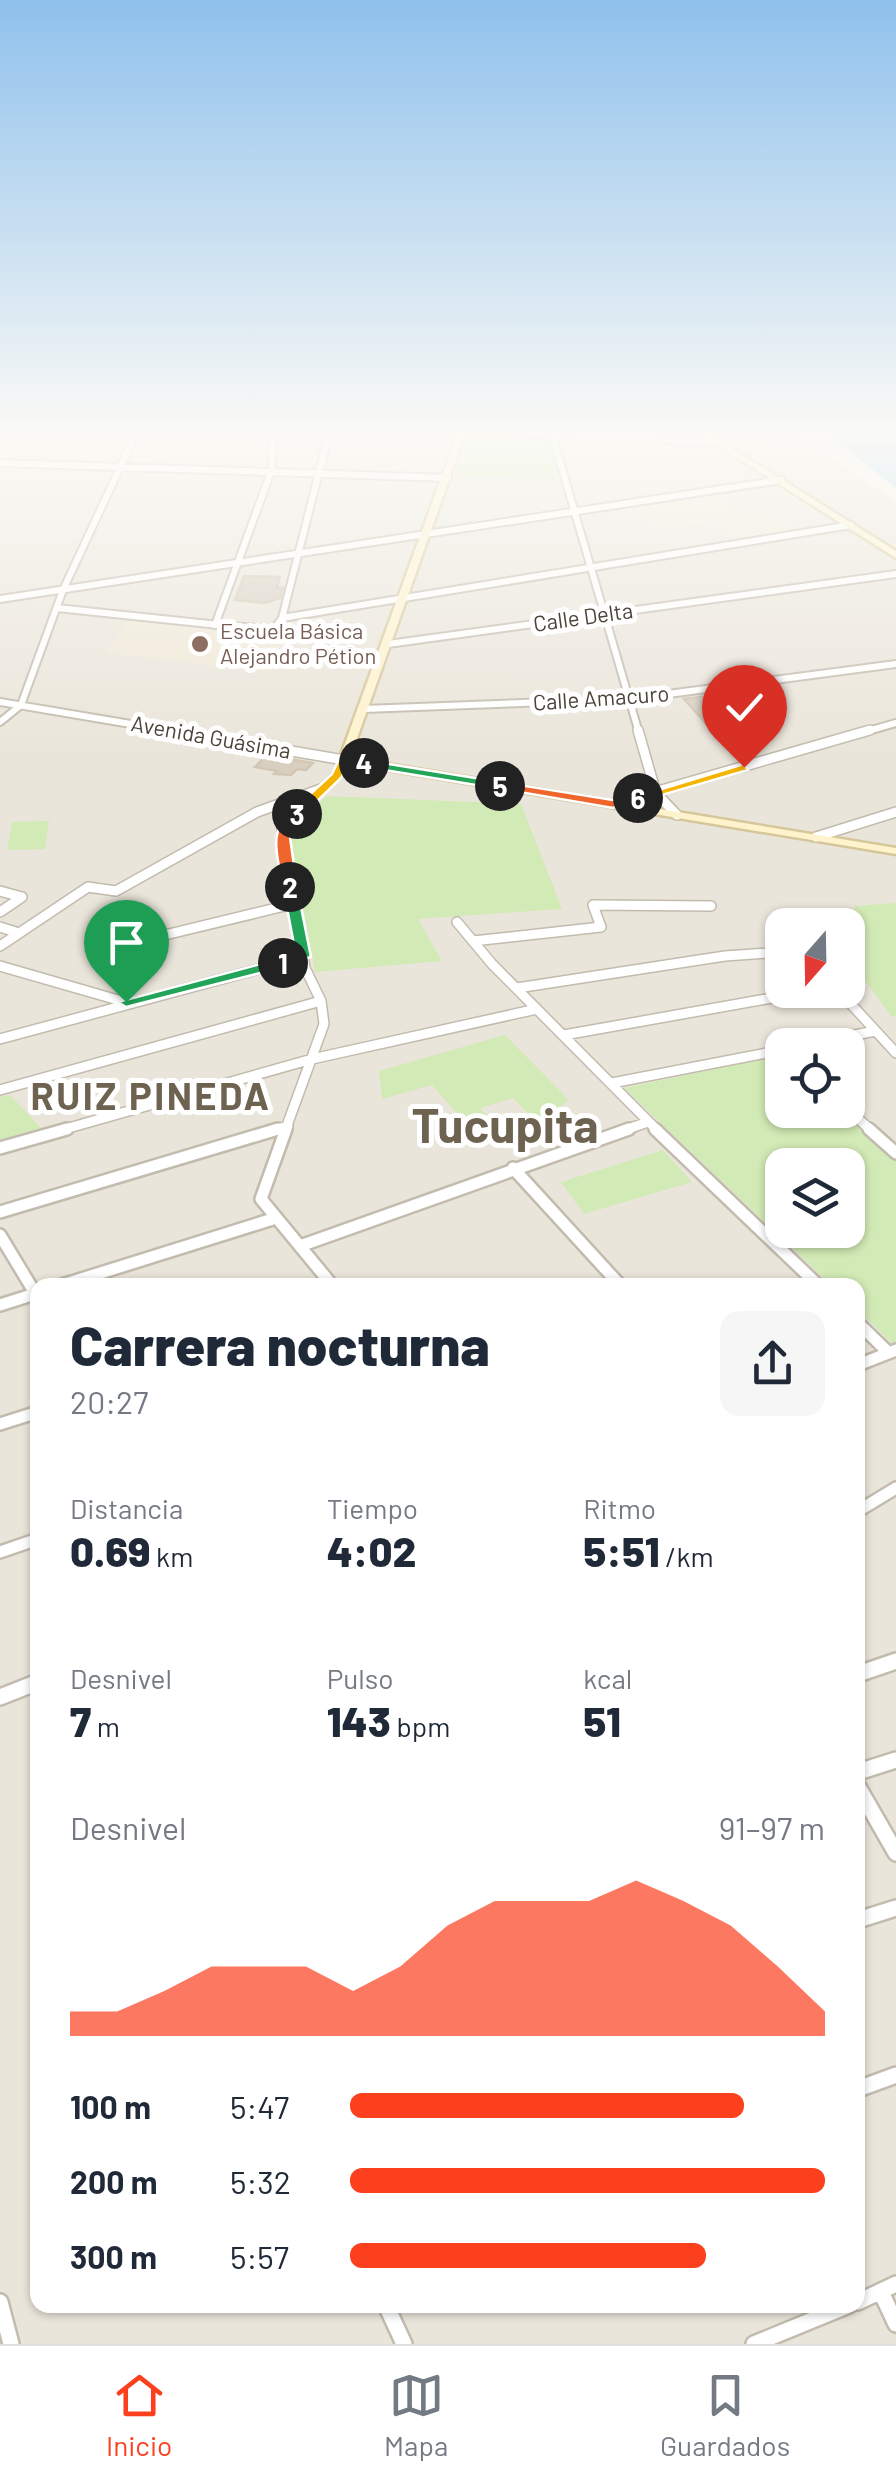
<!DOCTYPE html>
<html lang="es">
<meta charset="utf-8">
<style>
:root{--surface:#fff;--page:#f6f6f7;--text:#1f2937;--muted:#747a83;--line:#e0e1e3;--accent:#fc3f1d}
body{margin:0;font-family:Barlow,sans-serif;background:var(--page);color:var(--text);height:100vh;display:flex;flex-direction:column;font-size:38px;white-space:nowrap}
*{box-sizing:border-box;margin:0}
p{font-size:32px;color:var(--muted)}
.icon{flex:none;width:55px;height:55px;fill:none;stroke:currentColor;stroke-width:2;stroke-linecap:round;stroke-linejoin:round}
.map{position:relative;flex:1;overflow:hidden}
.details{position:absolute;left:30px;top:1278px;width:835px;height:1035px;display:flex;flex-direction:column;background:var(--surface);border-radius:20px;box-shadow:0 2px 8px #0004}
.details>*{flex:none}
.needle{width:65px;rotate:200deg}
.tools{position:absolute;left:765px;top:908px;display:grid;gap:20px}
.tools a{display:grid;place-items:center;width:100px;height:100px;border-radius:20px;background:var(--surface);box-shadow:0 2px 8px #0004;font-size:50px}
.pin{position:absolute;display:grid;place-items:center;width:85px;height:85px;color:#fff;margin:-102px -42px;border-radius:50% 50% 50% 0;rotate:-45deg;box-shadow:0 0 10px #0007}
.pin .icon{rotate:45deg}
.km{position:absolute;width:50px;height:50px;margin:-25px;border-radius:50%;background:#222;color:#fff;font-size:28px;line-height:50px;text-align:center}
.round{display:grid;place-items:center;flex:none;width:105px;height:105px;border-radius:20px;background:var(--page)}
.head{display:flex;align-items:center;justify-content:space-between;height:170px;padding:0 40px}
h1{font-size:55px;font-weight:800;line-height:75px}
.metrics{display:grid;grid-template-columns:repeat(3,1fr);gap:15px;height:170px;padding:10px 40px}
.metrics div{display:grid;align-content:center}
.metrics b{font-size:42px;font-weight:800}
.metrics small{font-size:28px;font-weight:400}
.metrics p{font-size:28px}
.chart{height:280px;padding:20px 40px}
.chart p{display:flex;justify-content:space-between}
.chart svg{width:100%;height:180px;margin-top:10px;fill:var(--accent);opacity:.7}
ul{padding:0 40px;list-style:none;font-size:32px}
li{display:grid;grid-template-columns:160px 120px 1fr;align-items:center;height:75px}
li i{height:25px;border-radius:12px;background:var(--accent)}
.tab-bar{display:flex;justify-content:space-around;align-items:center;height:140px;border-top:2px solid var(--line);background:var(--surface);font-size:28px;color:var(--muted)}
.tab-bar a{display:grid;justify-items:center;gap:5px}
.tab-bar .current{color:var(--accent)}
.map>svg:first-child{display:block}
.residential{fill:#eae5da;fill-rule:evenodd}
.education{fill:#efe8d6}
.green{fill:#d2eab5;fill-rule:evenodd}
.water{fill:#a9d4f2}
.building{fill:#d8cfc1;stroke:#d3c7b4;stroke-width:2.5}
.lines{fill:none;stroke-linecap:round;stroke-linejoin:round}
.street-far3-casing{stroke:#c2bbae;stroke-width:10}
.street-far2-casing{stroke:#c2bbae;stroke-width:12}
.street-far1-casing{stroke:#c2bbae;stroke-width:16}
.street-casing{stroke:#c2bbae;stroke-width:20}
.secondary-casing{stroke:#d6c79b;stroke-width:5}
.street-far3{stroke:#fff;stroke-width:6}
.street-far2{stroke:#fff;stroke-width:9}
.street-far1{stroke:#fff;stroke-width:11}
.street{stroke:#fff;stroke-width:15}
.secondary{fill:#fff3cd;fill-rule:evenodd}
.split-1{fill:#22a559;stroke:#fff;stroke-width:2.5}
.split-2{fill:#22a559;stroke:#fff;stroke-width:2.5}
.split-3{fill:#f0652b;stroke:#fff;stroke-width:2.5}
.split-4{fill:#f5b400;stroke:#fff;stroke-width:2.5}
.split-5{fill:#22a559;stroke:#fff;stroke-width:2.5}
.split-6{fill:#f0652b;stroke:#fff;stroke-width:2.5}
.split-7{fill:#f5b400;stroke:#fff;stroke-width:2.5}
.education-dot{fill:#8d6e63;stroke:#fff;stroke-width:4}
.labels{text-anchor:middle;stroke-width:10;stroke-linejoin:round;paint-order:stroke}
.far-street-label{font-size:22px;fill:#4b4439;stroke:#fff}
.far-education-label{font-size:22px;fill:#785e54;stroke:#fff;text-anchor:start}
.district-label{font-size:38px;font-weight:bold;letter-spacing:2.5px;fill:#6e6250;stroke:#fff}
.town-label{font-size:48px;font-weight:bold;fill:#6e6250;stroke:#fff}
</style>
<div class="map">
<svg width="896" height="2344" viewBox="0 0 896 2344">
<rect width="100%" height="100%" fill="#f6f3ec"/>
<!-- residential -->
<path class="residential" d="M 0,429 L 789,429 L 896,502 L 896,2344 L 0,2344 ZM 782,925 L 848,925 L 848,990 L 782,990 ZM 782,1045 L 848,1045 L 848,1110 L 782,1110 ZM 782,1165 L 848,1165 L 848,1230 L 782,1230 ZM 38,1285 L 858,1285 L 858,2305 L 38,2305 Z"/>
<!-- education -->
<path class="education" d="M 712,493 L 750,517 L 774,513 L 795,532 L 740,541 L 712,522 L 662,530 L 628,506 Z
M 132,617 L 294,636 L 268,671 L 105,653 Z"/>
<!-- green -->
<path class="green" d="M 472,433 L 550,437 L 557,480 L 457,475 Z
M 327,796 L 521,804 L 562,909 L 418,919 L 442,961 L 315,972 L 289,831 Z
M 49,821 L 45,849 L 7,850 L 12,822 Z
M 896,903 L 896,1017 L 891,1016 L 848,957 L 848,925 L 826,925 L 852,923 L 855,906 Z
M 505,1035 L 569,1100 L 537,1123 L 513,1098 L 480,1108 L 494,1124 L 473,1131 L 432,1085 L 382,1099 L 379,1071 Z
M 782,1055 L 782,1110 L 841,1110 L 896,1158 L 896,1341 L 892,1343 L 858,1310 L 858,1285 L 831,1285 L 624,1088 ZM 782,1165 L 848,1165 L 848,1230 L 782,1230 Z
M 10,1095 L 41,1128 L 0,1140 L 0,1097 Z
M 663,1150 L 692,1182 L 584,1214 L 561,1182 Z"/>
<!-- water -->
<path class="water" d="M 825,429 L 896,429 L 896,488 L 829,435 Z"/>
<!-- building -->
<path class="building" d="M 244,576 L 280,577 L 277,587 L 283,588 L 280,598 L 265,603 L 235,600 Z
M 708,696 L 736,723 L 710,728 L 684,699 Z
M 264,758 L 289,759 L 313,763 L 306,770 L 297,769 L 291,775 L 274,774 L 277,771 L 255,767 Z"/>
<g class="lines">
<defs>
<path id="street-far3" d="M 273,429 L 272,469 L 215,625 L 274,629 L 282,618 L 851,525
M 427,429 L 717,442
M 552,434 L 639,733
M 0,463 L 448,478
M 0,599 L 781,480
M 57,608 L 219,625
M 281,622 L 330,429
M 388,644 L 896,574
M 0,702 L 184,733
M 364,709 L 630,699 L 896,664
M 0,722 L 21,705 L 63,590 L 138,429
M 861,733 L 896,723"/>
<path id="street-far2" d="M 169,730 L 344,760 L 337,775 L 282,829 L 305,968 L 321,1001 L 324,1024 L 285,1131
M 638,730 L 656,793 L 677,815
M 613,804 L 870,730
M 816,837 L 896,812
M 0,891 L 22,897
M 0,912 L 22,897
M 457,922 L 492,964 L 658,1131
M 0,927 L 19,933
M 473,941 L 601,927 L 593,905 L 711,906
M 0,946 L 88,887 L 116,891 L 257,812 L 321,789
M 99,951 L 293,904
M 0,966 L 125,1002
M 517,988 L 725,956 L 782,952
M 838,990 L 896,1053
M 564,1035 L 817,990
M 0,1039 L 303,957
M 806,1045 L 875,1031
M 612,1083 L 782,1050
M 0,1090 L 321,1001
M 848,1110 L 872,1131
M 58,1131 L 312,1059 L 537,1009
M 270,1131 L 288,1126
M 622,1131 L 648,1122"/>
<path id="street-far1" d="M 286,1129 L 261,1199 L 332,1285
M 655,1129 L 818,1285
M 869,1129 L 896,1153
M 0,1148 L 67,1129
M 513,1168 L 620,1285
M 0,1212 L 278,1129
M 0,1235 L 38,1298
M 300,1246 L 629,1129
M 62,1285 L 276,1218
M 0,1305 L 38,1293
M 858,1323 L 889,1353
M 858,1365 L 896,1350
M 0,1424 L 38,1412
M 858,1511 L 896,1488
M 0,1552 L 38,1539"/>
<path id="street" d="M 858,1674 L 896,1661
M 0,1697 L 38,1682
M 858,1772 L 896,1760
M 858,1787 L 896,1853
M 858,1920 L 896,1908
M 858,2089 L 896,2075
M 881,2292 L 896,2324
M 0,2302 L 11,2344
M 858,2302 L 896,2284
M 386,2305 L 404,2344
M 754,2344 L 849,2305"/>
<path id="secondary" d="M 459,429 L 467,429 L 350,758 L 896,848 L 896,854 L 340,762 L 339,760 Z
M 692,429 L 701,429 L 896,551 L 896,558 Z"/>
</defs>
<!-- street-far3 casing -->
<use href="#street-far3" class="street-far3-casing"/>
<!-- street-far2 casing -->
<use href="#street-far2" class="street-far2-casing"/>
<!-- street-far1 casing -->
<use href="#street-far1" class="street-far1-casing"/>
<!-- street casing -->
<use href="#street" class="street-casing"/>
<!-- secondary casing -->
<use href="#secondary" class="secondary-casing"/>
<!-- street-far3 -->
<use href="#street-far3" class="street-far3"/>
<!-- street-far2 -->
<use href="#street-far2" class="street-far2"/>
<!-- street-far1 -->
<use href="#street-far1" class="street-far1"/>
<!-- street -->
<use href="#street" class="street"/>
<!-- secondary -->
<use href="#secondary" class="secondary"/>
</g>
<!-- sky -->
<linearGradient id="sky" x2="0" y2="1"><stop stop-color="#8fc1ec"/><stop offset="0.57" stop-color="#fbfaf6"/><stop offset="1" stop-color="#fbfaf6" stop-opacity="0"/></linearGradient>
<rect width="896" height="757" fill="url(#sky)"/>
<!-- split-1 -->
<path class="split-1" d="M 283,958 L 288,960 L 288,966 L 126,1007 L 118,1002 Z"/>
<!-- split-2 -->
<path class="split-2" d="M 290,883 L 297,887 L 311,957 L 278,966 L 278,960 L 296,955 L 283,887 Z"/>
<!-- split-3 -->
<path class="split-3" d="M 297,810 L 303,814 L 289,830 L 297,887 L 290,891 L 283,887 C 278,857 265,827 297,810 Z"/>
<!-- split-4 -->
<path class="split-4" d="M 340,757 L 370,763 L 364,767 L 348,764 L 341,778 L 301,817 L 292,817 L 292,811 L 332,774 Z"/>
<!-- split-5 -->
<path class="split-5" d="M 364,760 L 500,782 L 507,786 L 500,789 L 360,766 Z"/>
<!-- split-6 -->
<path class="split-6" d="M 500,782 L 613,800 L 638,794 L 644,798 L 613,808 L 496,788 L 494,786 Z"/>
<!-- split-7 -->
<path class="split-7" d="M 744,764 L 748,770 L 638,802 L 632,798 Z"/>
<!-- markers -->
<circle class="education-dot" cx="200" cy="644" r="10"/>
<g class="labels">
<!-- far-street labels -->
<g class="far-street-label">
<text transform="translate(583 617) rotate(-8)" y="8">Calle Delta</text>
<text transform="translate(601 698) rotate(-4)" y="8">Calle Amacuro</text>
<text transform="translate(211 737) rotate(10)" y="8">Avenida Guásima</text>
</g>
<!-- far-education labels -->
<g class="far-education-label">
<text x="220" y="639">Escuela Básica<tspan x="220" dy="25">Alejandro Pétion</tspan></text>
</g>
<!-- district labels -->
<g class="district-label">
<text x="151" y="1110">RUIZ PINEDA</text>
</g>
<!-- town labels -->
<g class="town-label">
<text x="505" y="1143">Tucupita</text>
</g>
</g>
</svg>
<div class="tools">
<a><svg class="needle" viewBox="-14 -14 28 28"><path d="M0-13l5 13h-10z" fill="#e53935"/><path d="M0 13l5-13h-10z" fill="#747a83"/></svg></a>
<a><svg class="icon" aria-label="locate" viewBox="0 0 24 24"><circle cx="12" cy="12" r="6"/><path d="M12 2v4M12 18v4M2 12h4M18 12h4"/></svg></a>
<a><svg class="icon" aria-label="layers" viewBox="0 0 24 24"><path d="M12 4l9 5-9 5-9-5zM3 14l9 5 9-5"/></svg></a>
</div>
<div class="pin" style="left:126px;top:1002px;background:#1e9e55"><svg class="icon" aria-label="arrive" viewBox="0 0 24 24"><path d="M6 21V4h12l-3 4 3 4H6"/></svg></div>
<div class="pin" style="left:744px;top:767px;background:#d93025"><svg class="icon" aria-label="check" viewBox="0 0 24 24"><path d="M5 12l5 5 9-10"/></svg></div>
<b class="km" style="left:283px;top:963px">1</b>
<b class="km" style="left:290px;top:887px">2</b>
<b class="km" style="left:297px;top:814px">3</b>
<b class="km" style="left:364px;top:763px">4</b>
<b class="km" style="left:500px;top:786px">5</b>
<b class="km" style="left:638px;top:798px">6</b>
<section class="details">
<div class="head"><div><h1>Carrera nocturna</h1><p>20:27</p></div><a class="round"><svg class="icon" aria-label="share" viewBox="0 0 24 24"><path d="M12 15V3M7 8l5-5 5 5M5 13v7h14v-7"/></svg></a></div>
<div class="metrics">
<div><p>Distancia</p><b>0.69<small> km</small></b></div>
<div><p>Tiempo</p><b>4:02</b></div>
<div><p>Ritmo</p><b>5:51<small> /km</small></b></div>
</div>
<div class="metrics">
<div><p>Desnivel</p><b>7<small> m</small></b></div>
<div><p>Pulso</p><b>143<small> bpm</small></b></div>
<div><p>kcal</p><b>51</b></div>
</div>
<div class="chart"><p><span>Desnivel</span>91–97 m</p>
<svg viewBox="0 0 160 44" preserveAspectRatio="none"><path d="M0 44V38L10 38L20 33L30 27L40 27L50 27L60 33L70 27L80 17L90 11L100 11L110 11L120 6L130 11L140 17L150 27L160 38V44z"/></svg>
</div>
<ul>
<li><b>100 m</b>5:47<i style="width:83%"></i></li>
<li><b>200 m</b>5:32<i style="width:100%"></i></li>
<li><b>300 m</b>5:57<i style="width:75%"></i></li>
</ul>
</section>
</div>
<nav class="tab-bar">
<a class="current"><svg class="icon" aria-label="home" viewBox="0 0 24 24"><path d="M3 11l9-7 9 7M6 9v11h12V9"/></svg>Inicio</a>
<a><svg class="icon" aria-label="map" viewBox="0 0 24 24"><path d="M3 6l6-2 6 2 6-2v14l-6 2-6-2-6 2zM9 4v14M15 6v14"/></svg>Mapa</a>
<a><svg class="icon" aria-label="saved" viewBox="0 0 24 24"><path d="M7 4h10v16l-5-4-5 4z"/></svg>Guardados</a>
</nav>
